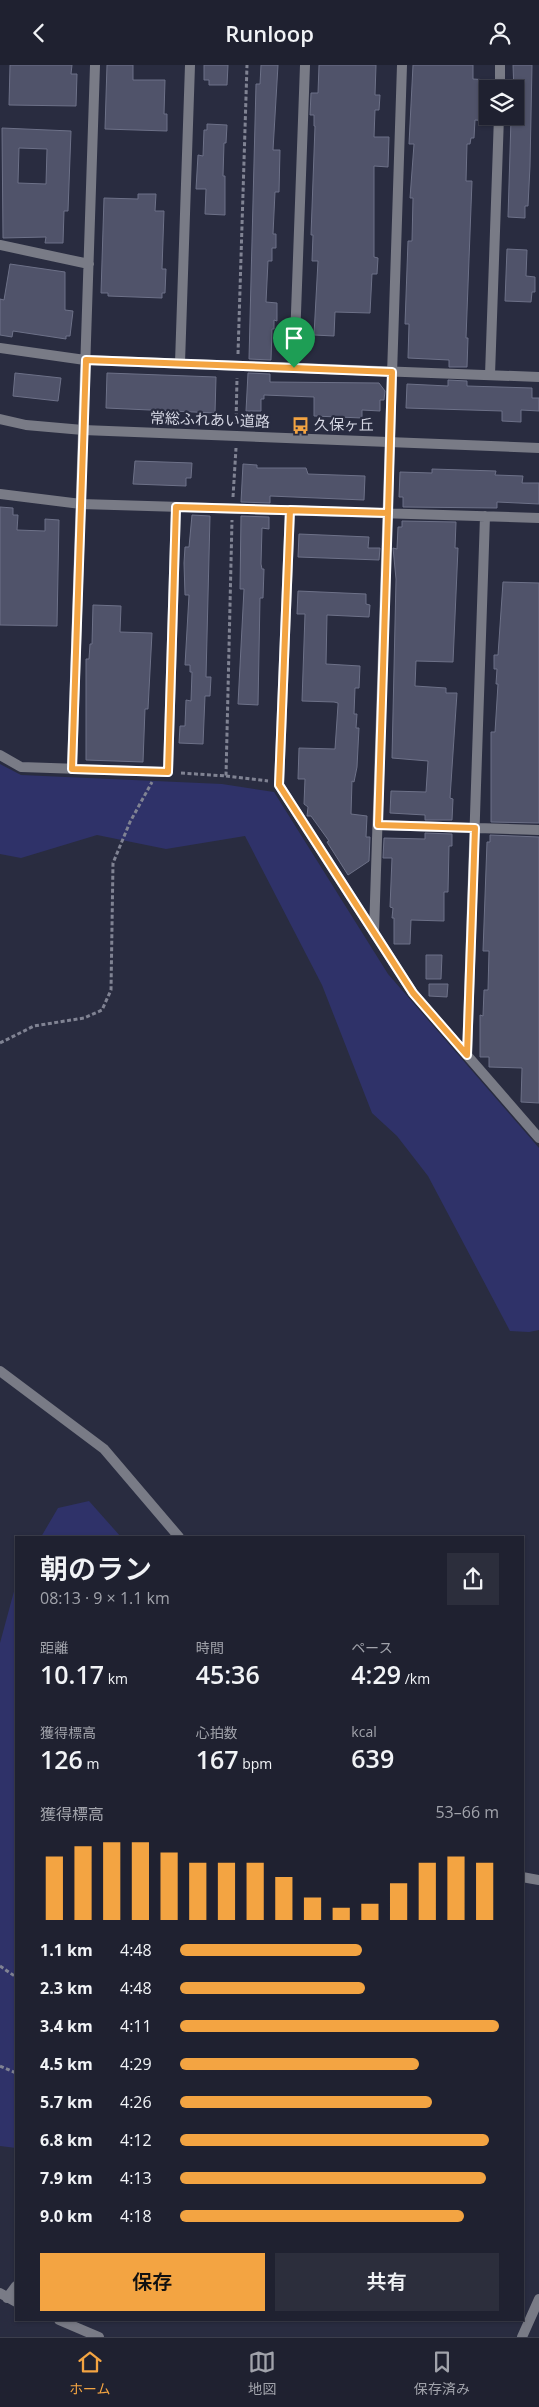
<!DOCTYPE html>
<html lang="ja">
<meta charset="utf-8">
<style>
:root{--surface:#1f2130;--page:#2c2e3c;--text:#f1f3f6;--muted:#a1a3ab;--line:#3c3e4c;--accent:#f3a442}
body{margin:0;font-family:"Open Sans","Noto Sans JP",sans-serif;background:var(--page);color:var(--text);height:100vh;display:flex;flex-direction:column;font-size:19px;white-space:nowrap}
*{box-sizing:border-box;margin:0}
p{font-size:16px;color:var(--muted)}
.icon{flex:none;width:28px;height:28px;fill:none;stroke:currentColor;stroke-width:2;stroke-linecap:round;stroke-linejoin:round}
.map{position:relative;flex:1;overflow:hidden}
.details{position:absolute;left:15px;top:1471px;width:509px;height:785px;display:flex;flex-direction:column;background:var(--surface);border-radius:0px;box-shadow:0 1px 4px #0004,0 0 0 1px var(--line)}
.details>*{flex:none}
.fabs{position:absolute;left:479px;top:15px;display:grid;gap:10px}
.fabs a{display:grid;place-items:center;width:45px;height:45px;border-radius:0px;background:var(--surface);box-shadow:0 1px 4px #0004,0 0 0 1px var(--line);font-size:25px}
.pin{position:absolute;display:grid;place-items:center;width:42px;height:42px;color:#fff;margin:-51px -21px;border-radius:50% 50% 50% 0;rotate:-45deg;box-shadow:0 0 5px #0007}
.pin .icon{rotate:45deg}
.round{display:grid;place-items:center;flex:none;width:52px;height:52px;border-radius:0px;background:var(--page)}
.overview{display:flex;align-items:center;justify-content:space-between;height:85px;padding:0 25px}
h1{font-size:28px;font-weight:600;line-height:38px}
.metrics{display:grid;grid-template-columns:repeat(3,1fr);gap:8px;height:85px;padding:5px 25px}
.metrics div{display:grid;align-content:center}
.metrics b{font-size:25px;font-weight:600}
.metrics small{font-size:14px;font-weight:400}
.metrics p{font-size:14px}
.chart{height:140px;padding:10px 25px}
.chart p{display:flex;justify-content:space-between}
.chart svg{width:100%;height:90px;margin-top:5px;stroke:var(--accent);stroke-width:6}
.cta{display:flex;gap:10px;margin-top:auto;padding:10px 25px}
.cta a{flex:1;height:58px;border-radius:0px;background:var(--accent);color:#111;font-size:20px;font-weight:600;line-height:58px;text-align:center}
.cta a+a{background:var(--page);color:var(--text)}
ul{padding:0 25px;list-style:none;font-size:16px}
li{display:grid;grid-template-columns:80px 60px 1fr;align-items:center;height:38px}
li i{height:12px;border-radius:6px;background:var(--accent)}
header{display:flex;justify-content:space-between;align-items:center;height:65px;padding:0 25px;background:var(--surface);font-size:22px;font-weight:600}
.tab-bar{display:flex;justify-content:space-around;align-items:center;height:70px;border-top:1px solid var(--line);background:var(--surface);font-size:14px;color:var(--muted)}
.tab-bar a{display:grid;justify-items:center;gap:2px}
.tab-bar .current{color:var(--accent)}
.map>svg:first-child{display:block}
.green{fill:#2f3269}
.building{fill:#50536a;stroke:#6d7188;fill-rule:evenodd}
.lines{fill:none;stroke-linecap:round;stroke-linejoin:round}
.path{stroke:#808393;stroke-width:3;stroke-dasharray:4 2.5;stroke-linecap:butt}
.minor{stroke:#797b86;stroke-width:10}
.tertiary{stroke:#797b86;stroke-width:10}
.route-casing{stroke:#fff;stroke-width:10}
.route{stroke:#f3a442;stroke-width:6}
.labels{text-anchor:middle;stroke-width:4.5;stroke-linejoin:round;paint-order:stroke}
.street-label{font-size:15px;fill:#d4d6e3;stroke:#292c40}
.poi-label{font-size:15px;fill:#d4d6e3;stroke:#292c40;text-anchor:start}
</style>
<header><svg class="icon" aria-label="back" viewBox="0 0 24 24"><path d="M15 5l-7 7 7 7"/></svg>Runloop<svg class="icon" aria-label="person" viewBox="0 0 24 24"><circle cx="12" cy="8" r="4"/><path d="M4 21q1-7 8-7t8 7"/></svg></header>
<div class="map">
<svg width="539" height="2272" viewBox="0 0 539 2272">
<rect width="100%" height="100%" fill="#292c40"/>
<!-- green -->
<path class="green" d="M 0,699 L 21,710 L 222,719 L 274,727 L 388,909 L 539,1083 L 539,1265 L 529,1267 L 510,1266 L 428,1111 L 397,1071 L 372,1048 L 322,920 L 245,771 L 166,784 L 97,770 L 21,793 L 0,789 Z
M 89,1436 L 121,1472 L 41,1472 L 58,1443 Z
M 16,1519 L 16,2083 L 0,2081 L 0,1578 Z"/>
<!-- building -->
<path class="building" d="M 10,0 L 72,0 L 71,9 L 77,9 L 76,41 L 9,40 Z
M 107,0 L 133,0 L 133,15 L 165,15 L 164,49 L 167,49 L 167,66 L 105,64 Z
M 204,0 L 228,0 L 227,20 L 209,20 L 209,15 L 204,15 Z
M 261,0 L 278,0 L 273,85 L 280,85 L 279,127 L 275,127 L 273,169 L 276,169 L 276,183 L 272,183 L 272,196 L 268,196 L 266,237 L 277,238 L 277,256 L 274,255 L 274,264 L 272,264 L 271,295 L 249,294 L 256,19 L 260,19 Z
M 319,0 L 376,0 L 375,30 L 380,30 L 379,45 L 375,45 L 374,72 L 389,72 L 388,102 L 374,101 L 374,192 L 378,193 L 377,209 L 372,209 L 370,248 L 335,247 L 334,271 L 314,270 L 318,196 L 312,196 L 313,170 L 311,170 L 315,61 L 314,61 L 314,50 L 310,50 L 311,28 L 318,28 Z
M 413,0 L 473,0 L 473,14 L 488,15 L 488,56 L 475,55 L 474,73 L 471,73 L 470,79 L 467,79 L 466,116 L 472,116 L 466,273 L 468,273 L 467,302 L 449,302 L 449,295 L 408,293 L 409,259 L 405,259 L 408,176 L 412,176 L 413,133 L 410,133 L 414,79 L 409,79 Z
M 513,0 L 532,0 L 530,101 L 528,141 L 525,141 L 525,153 L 508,152 L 511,54 L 515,54 Z
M 207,59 L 227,60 L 226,78 L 224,78 L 223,111 L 225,111 L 225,150 L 205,149 L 206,124 L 196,124 L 198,90 L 203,91 L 204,65 L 207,65 Z
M 2,63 L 71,66 L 68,146 L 64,146 L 63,178 L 45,178 L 46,172 L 3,173 ZM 19,83 L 47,84 L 46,119 L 18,118 Z
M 138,129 L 156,129 L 155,146 L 164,146 L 162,204 L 166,204 L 165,228 L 162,228 L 162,233 L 108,231 L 108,228 L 101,228 L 104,133 L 138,134 Z
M 507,184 L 527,185 L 526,211 L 535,212 L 535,227 L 532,227 L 531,237 L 505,236 Z
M 10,199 L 65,207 L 65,245 L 73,246 L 70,271 L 66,271 L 66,274 L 13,266 L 12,272 L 0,270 L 0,234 L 4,235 Z
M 15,308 L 61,313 L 58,336 L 13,331 Z
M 107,308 L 216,312 L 215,348 L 106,343 Z
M 248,308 L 270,309 L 270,317 L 379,318 L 385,326 L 384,335 L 380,335 L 380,346 L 362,345 L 362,353 L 314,351 L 314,332 L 264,330 L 264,334 L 261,334 L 261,346 L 246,346 Z
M 448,315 L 467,316 L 467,321 L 532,323 L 532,333 L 539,333 L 539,346 L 521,345 L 521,357 L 502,356 L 502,346 L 406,343 L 407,319 L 448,321 Z
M 135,396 L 192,398 L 191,413 L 186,413 L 186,421 L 133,419 Z
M 243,399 L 257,400 L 257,403 L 306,403 L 308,409 L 365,411 L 364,435 L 270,431 L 270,438 L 241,437 Z
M 432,404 L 496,406 L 495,410 L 523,411 L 522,418 L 539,418 L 539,439 L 497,437 L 497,443 L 403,442 L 403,432 L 399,432 L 400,407 L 432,408 Z
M 0,442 L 13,443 L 13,450 L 18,450 L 17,465 L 45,466 L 45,454 L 59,455 L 57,561 L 0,560 Z
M 192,450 L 210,451 L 206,612 L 211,612 L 210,631 L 205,631 L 203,679 L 179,678 L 180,661 L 185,661 L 186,635 L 191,636 L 192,607 L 190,607 L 190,600 L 185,600 L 189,530 L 185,530 L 184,498 L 185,482 L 189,482 Z
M 241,451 L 269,452 L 269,464 L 262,463 L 261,499 L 262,504 L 264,504 L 263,533 L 260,533 L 258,640 L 238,639 L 244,524 L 240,524 Z
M 402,456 L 456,457 L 455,483 L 458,483 L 453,597 L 416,596 L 415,621 L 446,623 L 446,628 L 457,628 L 450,733 L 453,734 L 452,755 L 425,755 L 425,750 L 390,748 L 391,726 L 426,727 L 428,696 L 392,693 L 396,514 L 393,483 L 397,484 L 398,462 L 402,462 Z
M 299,469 L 369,472 L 368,483 L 380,483 L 379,495 L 298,492 Z
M 503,517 L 539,518 L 539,758 L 491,757 L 491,667 L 495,667 L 498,619 L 496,619 L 497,604 L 494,604 L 494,590 L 498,590 Z
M 298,526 L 366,529 L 366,539 L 370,540 L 369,552 L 327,550 L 326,599 L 360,601 L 359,623 L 355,623 L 354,649 L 357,649 L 356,663 L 359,663 L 357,702 L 354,717 L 352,716 L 351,749 L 367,751 L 366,772 L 370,772 L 369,796 L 348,810 L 327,777 L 329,776 L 311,751 L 307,751 L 308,742 L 304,739 L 305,714 L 298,714 L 299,683 L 335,684 L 338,640 L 338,638 L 334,637 L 302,636 L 305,549 L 297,549 Z
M 93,540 L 121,541 L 120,567 L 152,568 L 148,644 L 145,644 L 143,697 L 86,695 L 86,594 L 89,594 L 90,579 L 92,579 Z
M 425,768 L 452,769 L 452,781 L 449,781 L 448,827 L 444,827 L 444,856 L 411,855 L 410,879 L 394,879 L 394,853 L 392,853 L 393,843 L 390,842 L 392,793 L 383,793 L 384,773 L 425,774 Z
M 490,770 L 539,772 L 539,1038 L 521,1037 L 522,1003 L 489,1002 L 489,992 L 480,992 L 480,950 L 483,951 L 484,925 L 488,925 L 489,886 L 483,886 L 487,777 L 490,777 Z
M 426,890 L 442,890 L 441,914 L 426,914 Z
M 429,919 L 448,919 L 447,932 L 429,931 Z"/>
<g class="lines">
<!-- path -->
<path class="path" d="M 238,289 L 247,0
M 236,359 L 237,313
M 233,432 L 236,383
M 181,708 L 226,711 L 232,455
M 226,711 L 268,716
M 0,978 L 34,961 L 84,953 L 102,945 L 111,925 L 113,798 L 130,757 L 152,717
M 0,1901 L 16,1912
M 0,2001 L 16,2008"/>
<!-- minor -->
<path class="minor" d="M 500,24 L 500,0
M 0,180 L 89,199
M 0,283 L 85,295 L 539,312
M 180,298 L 190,0
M 294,303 L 305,0
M 490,310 L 499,51
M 0,429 L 81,439 L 539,453
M 290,445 L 279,720 L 413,928 L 539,1073
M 0,690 L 21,702 L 168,707 L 176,442
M 72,704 L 95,0
M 378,760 L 539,765
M 374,867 L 402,0
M 467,990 L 485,451
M 0,1306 L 104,1384 L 179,1472
M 522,1812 L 539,1815
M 0,2228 L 16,2237
M 7,2233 L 16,2221
M 59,2255 L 99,2272
M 522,2272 L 539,2234"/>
<!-- tertiary -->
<path class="tertiary" d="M 0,354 L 26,360 L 83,365 L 539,383"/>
</g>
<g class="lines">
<defs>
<path id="route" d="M 294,303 L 86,295 L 72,704 L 168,707 L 176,442 L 388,448 L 378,760 L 475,763 L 467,990 L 413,928 L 279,720 L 290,445 L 388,448 L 392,307 L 294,303"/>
</defs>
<!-- route casing -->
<use href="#route" class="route-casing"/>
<!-- route -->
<use href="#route" class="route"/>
</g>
<!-- icons -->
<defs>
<symbol id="bus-bare" viewBox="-9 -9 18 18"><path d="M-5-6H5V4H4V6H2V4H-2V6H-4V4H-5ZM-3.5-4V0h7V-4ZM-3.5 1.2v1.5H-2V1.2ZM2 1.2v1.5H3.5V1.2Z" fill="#f3a442" stroke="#292c40" stroke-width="2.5" paint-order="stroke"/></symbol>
</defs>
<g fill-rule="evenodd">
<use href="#bus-bare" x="288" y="348" width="25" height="25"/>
</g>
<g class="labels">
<!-- street labels -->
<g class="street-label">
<text transform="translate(210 355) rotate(2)" y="5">常総ふれあい道路</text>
</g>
<!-- poi labels -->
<g class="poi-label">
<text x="314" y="365">久保ヶ丘</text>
</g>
</g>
</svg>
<div class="fabs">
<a><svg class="icon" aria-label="layers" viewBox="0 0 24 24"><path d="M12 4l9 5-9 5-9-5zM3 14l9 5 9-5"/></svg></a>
</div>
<div class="pin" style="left:294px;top:303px;background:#1e9e55"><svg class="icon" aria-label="arrive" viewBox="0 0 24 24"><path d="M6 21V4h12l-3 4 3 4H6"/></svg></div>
<section class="details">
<div class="overview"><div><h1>朝のラン</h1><p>08:13 · 9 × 1.1 km</p></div><a class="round"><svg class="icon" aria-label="share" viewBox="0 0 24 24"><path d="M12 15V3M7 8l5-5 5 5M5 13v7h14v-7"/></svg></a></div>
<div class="metrics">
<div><p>距離</p><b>10.17<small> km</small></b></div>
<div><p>時間</p><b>45:36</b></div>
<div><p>ペース</p><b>4:29<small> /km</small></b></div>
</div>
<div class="metrics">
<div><p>獲得標高</p><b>126<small> m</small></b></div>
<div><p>心拍数</p><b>167<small> bpm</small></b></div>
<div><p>kcal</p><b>639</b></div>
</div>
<div class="chart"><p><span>獲得標高</span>53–66 m</p>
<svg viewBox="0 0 160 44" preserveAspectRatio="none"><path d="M5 44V13M15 44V8M25 44V6M35 44V6M45 44V11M55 44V16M65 44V16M75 44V16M85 44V23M95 44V33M105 44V38M115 44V36M125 44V26M135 44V16M145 44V13M155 44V16"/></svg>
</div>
<ul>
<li><b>1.1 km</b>4:48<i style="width:57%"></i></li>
<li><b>2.3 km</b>4:48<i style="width:58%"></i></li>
<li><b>3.4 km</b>4:11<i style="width:100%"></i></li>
<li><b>4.5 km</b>4:29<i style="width:75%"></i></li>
<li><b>5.7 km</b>4:26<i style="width:79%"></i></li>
<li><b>6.8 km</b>4:12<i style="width:97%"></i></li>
<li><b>7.9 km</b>4:13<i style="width:96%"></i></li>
<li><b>9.0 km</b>4:18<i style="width:89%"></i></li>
</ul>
<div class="cta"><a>保存</a><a>共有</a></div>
</section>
</div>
<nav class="tab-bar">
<a class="current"><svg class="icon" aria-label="home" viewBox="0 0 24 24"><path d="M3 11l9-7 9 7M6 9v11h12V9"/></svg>ホーム</a>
<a><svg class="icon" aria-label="map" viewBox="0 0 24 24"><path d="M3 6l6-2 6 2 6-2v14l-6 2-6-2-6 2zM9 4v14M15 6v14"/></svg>地図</a>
<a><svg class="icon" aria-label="saved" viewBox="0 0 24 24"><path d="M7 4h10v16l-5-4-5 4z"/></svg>保存済み</a>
</nav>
